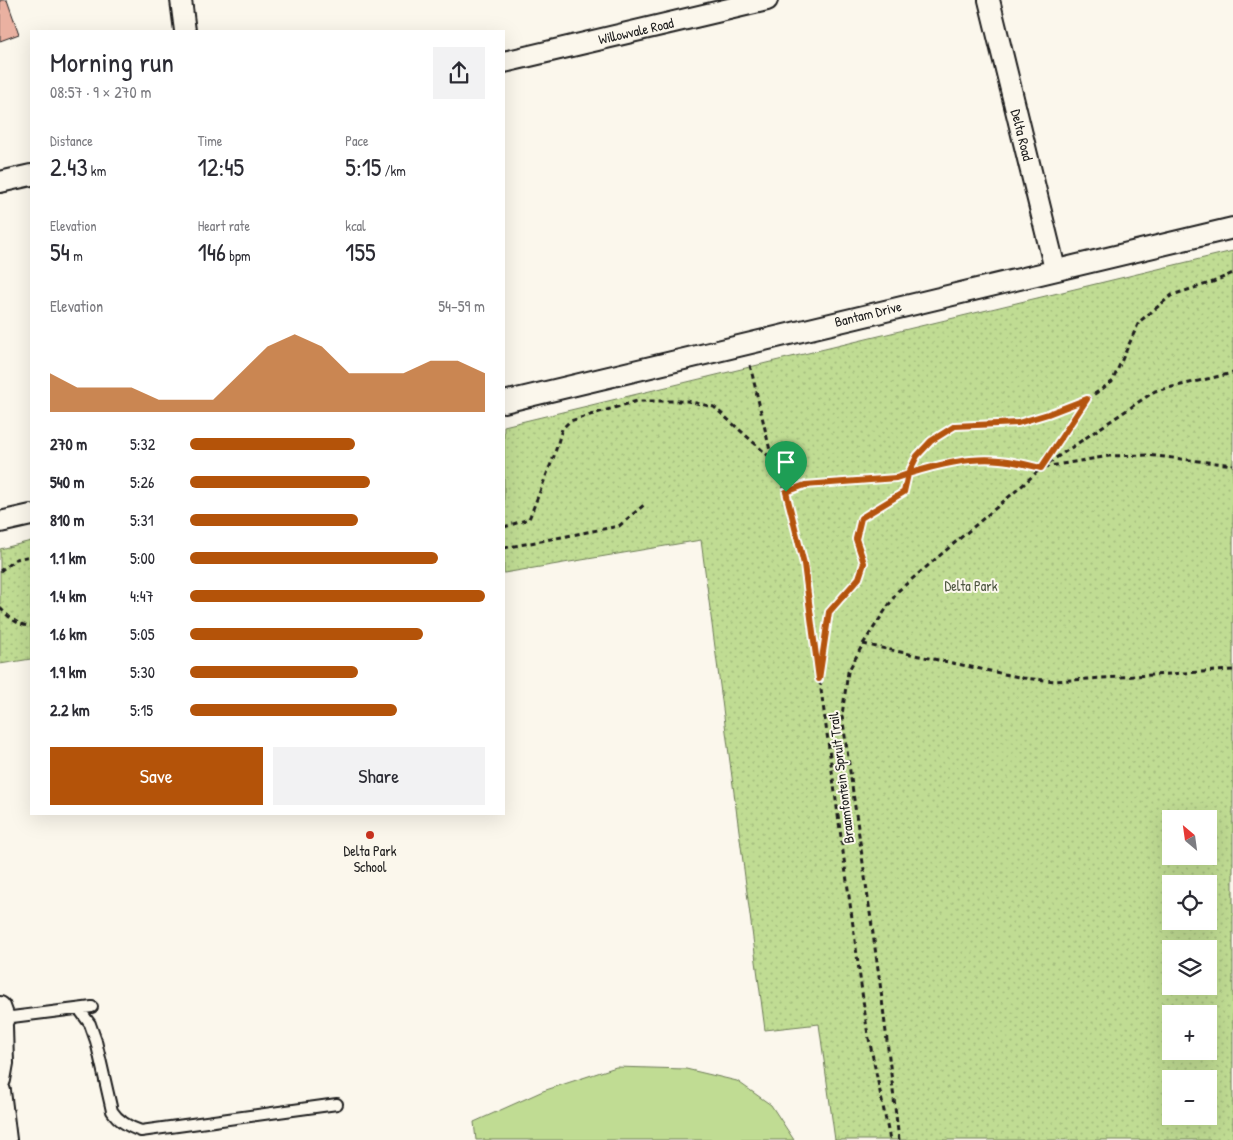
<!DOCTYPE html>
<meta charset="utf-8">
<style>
:root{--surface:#fff;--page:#f2f2f3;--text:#2b2b33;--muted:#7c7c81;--accent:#b45309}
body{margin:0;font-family:"Patrick Hand",sans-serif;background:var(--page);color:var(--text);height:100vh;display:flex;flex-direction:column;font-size:19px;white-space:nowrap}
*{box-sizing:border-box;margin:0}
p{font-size:16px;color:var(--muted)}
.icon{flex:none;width:28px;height:28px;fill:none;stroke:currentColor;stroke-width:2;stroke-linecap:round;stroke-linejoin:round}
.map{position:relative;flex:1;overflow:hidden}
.panel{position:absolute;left:30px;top:30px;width:475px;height:785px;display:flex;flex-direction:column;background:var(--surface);border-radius:0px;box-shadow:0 5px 20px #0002}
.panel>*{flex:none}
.needle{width:32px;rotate:331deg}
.buttons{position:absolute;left:1162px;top:810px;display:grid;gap:10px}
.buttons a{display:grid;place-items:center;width:55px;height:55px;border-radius:0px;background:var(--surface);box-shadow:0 5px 20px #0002;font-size:25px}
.pin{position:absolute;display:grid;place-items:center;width:42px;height:42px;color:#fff;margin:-51px -21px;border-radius:50% 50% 50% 0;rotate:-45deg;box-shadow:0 0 5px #0007}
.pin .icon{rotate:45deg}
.round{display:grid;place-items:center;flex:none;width:52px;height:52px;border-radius:0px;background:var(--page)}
.overview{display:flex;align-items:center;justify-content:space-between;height:85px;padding:0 20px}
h1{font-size:28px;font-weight:600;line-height:38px}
.stats{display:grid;grid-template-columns:repeat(3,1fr);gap:8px;height:85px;padding:5px 20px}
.stats div{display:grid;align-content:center}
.stats b{font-size:25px;font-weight:600}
.stats small{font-size:14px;font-weight:400}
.stats p{font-size:14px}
.chart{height:140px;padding:10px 20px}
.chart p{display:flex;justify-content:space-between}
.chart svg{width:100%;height:90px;margin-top:5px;fill:var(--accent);opacity:.7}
.action{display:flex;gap:10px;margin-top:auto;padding:10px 20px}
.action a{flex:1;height:58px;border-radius:0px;background:var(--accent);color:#fff;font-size:20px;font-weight:600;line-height:58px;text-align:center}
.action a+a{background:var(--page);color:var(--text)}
ul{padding:0 20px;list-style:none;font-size:16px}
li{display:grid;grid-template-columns:80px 60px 1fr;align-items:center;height:38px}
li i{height:12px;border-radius:6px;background:var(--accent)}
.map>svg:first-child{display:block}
.park{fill:url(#park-dots);stroke:#6e7c58;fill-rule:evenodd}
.pitch{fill:#c0dc93;stroke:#6e7c58}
.building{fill:#eab1a1;stroke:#1c1c1c}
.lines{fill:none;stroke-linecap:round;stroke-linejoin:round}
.service-casing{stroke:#1c1c1c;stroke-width:14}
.minor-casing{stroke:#1c1c1c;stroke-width:24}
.path{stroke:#1c1c1c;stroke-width:3;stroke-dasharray:5 4;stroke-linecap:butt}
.service{stroke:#fbf7ec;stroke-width:10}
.minor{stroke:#fbf7ec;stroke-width:20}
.route-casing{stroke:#fff;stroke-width:10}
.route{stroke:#b45309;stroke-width:6}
.poi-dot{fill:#c8321e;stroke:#fbf7ec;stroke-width:2}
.labels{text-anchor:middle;stroke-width:4;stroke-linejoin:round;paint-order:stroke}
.street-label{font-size:14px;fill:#1c1c1c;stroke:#fbf7ec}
.park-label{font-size:14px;fill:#4d5640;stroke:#fbf7ec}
.poi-label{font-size:14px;fill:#1c1c1c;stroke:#fbf7ec}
</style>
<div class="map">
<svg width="1233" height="1140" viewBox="0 0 1233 1140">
<defs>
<pattern id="park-dots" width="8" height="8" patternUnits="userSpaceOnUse" patternTransform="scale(1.25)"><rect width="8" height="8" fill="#c0dc93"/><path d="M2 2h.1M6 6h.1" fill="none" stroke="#a4bc7e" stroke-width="1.8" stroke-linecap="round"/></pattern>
</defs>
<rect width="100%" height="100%" fill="#fbf7ec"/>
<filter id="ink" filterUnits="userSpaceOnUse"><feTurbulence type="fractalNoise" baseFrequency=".02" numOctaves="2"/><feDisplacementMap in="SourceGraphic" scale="10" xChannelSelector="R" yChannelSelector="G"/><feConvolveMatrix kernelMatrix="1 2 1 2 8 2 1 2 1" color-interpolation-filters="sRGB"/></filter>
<g filter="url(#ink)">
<!-- park -->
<path class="park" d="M 1233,251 L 1233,1140 L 835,1140 L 819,1024 L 765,1030 L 701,540 L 504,573 L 504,426 ZM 1171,819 L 1209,819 L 1209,856 L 1171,856 ZM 1171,884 L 1209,884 L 1209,921 L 1171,921 ZM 1171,949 L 1209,949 L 1209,986 L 1171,986 ZM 1171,1014 L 1209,1014 L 1209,1051 L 1171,1051 ZM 1171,1079 L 1209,1079 L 1209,1116 L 1171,1116 Z
M 31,541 L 31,659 L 0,664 L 0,549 Z"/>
<!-- pitch -->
<path class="pitch" d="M 616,1067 L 686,1069 L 737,1081 L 771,1105 L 794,1140 L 476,1140 L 474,1122 L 543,1091 Z"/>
<!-- building -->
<path class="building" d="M 0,0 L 7,0 L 19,34 L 0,41 Z"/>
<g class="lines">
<defs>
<path id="service" d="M 79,1009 L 90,1024 L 96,1041 L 112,1111 C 119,1122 129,1127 141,1131 L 337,1104
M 4,1018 L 92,1007"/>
<path id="minor" d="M 181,0 L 185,31
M 989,0 L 1055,269
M 504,62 L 767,0
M 0,182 L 31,175
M 504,402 L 1233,228
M 0,522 L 31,515
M 0,1007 L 4,1018 L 0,1027
M 0,1080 L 3,1063 L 2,1026
M 0,1091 L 6,1140"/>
</defs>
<!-- service casing -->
<use href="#service" class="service-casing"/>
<!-- minor casing -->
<use href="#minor" class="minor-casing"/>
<!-- path -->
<path class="path" d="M 750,365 L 772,459 L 786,492 L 804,564 L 867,1029 L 890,1140
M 1044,467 L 1109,456 L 1147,455 L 1233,465
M 786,492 L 805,485 L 896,478 L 924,469 L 961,461 L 999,460 L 1041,468 L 1087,399 L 1112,382 L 1139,322 L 1172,295 L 1213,282 L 1233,273
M 504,527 L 529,519 L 554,456 L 562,429 L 570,421 L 637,401 L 687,401 L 714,407 L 772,459
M 504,548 L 619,526 L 645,504
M 0,571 L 16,559 L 31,556
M 0,608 C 9,617 18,626 31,626
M 863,644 L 1023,678 L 1055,681 L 1233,670
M 820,673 L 829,612 L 859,578 L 864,563 L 856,539 L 861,518 L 904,492 L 908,474 L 917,456 L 931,441 L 955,426 L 1019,423 L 1048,414 L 1087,399
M 899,1140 L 880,983 L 842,715 L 848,672 L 863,644 L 898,591 L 1024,484 L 1041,468 L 1155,391 L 1233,373"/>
<!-- service -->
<use href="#service" class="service"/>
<!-- minor -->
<use href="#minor" class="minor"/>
</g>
</g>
<g class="lines" filter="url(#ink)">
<defs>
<path id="route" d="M 786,492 L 804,564 L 819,679 L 829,612 L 859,578 L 864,563 L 856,539 L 861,518 L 904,492 L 908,474 C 937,465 969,457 1000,460 C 1013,461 1028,465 1041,468 L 1087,399 L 1048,414 L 1018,423 L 955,426 L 931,441 L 917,456 L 908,474 L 896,478 L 805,485 L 786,492"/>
</defs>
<!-- route casing -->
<use href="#route" class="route-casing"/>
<!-- route -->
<use href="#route" class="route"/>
</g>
<!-- markers -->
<circle class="poi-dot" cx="370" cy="835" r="5"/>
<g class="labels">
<!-- street labels -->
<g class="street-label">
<text transform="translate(636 31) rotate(-13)" y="5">Willowvale Road</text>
<text transform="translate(1022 135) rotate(76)" y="5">Delta Road</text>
<text transform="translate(868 314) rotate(-14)" y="5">Bantam Drive</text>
<text transform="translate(841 778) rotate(-97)" y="5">Braamfontein Spruit Trail</text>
</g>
<!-- park labels -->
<g class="park-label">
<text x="971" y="591">Delta Park</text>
</g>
<!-- poi labels -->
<g class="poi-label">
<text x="370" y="856">Delta Park<tspan x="370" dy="16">School</tspan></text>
</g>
</g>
</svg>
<div class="buttons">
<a><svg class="needle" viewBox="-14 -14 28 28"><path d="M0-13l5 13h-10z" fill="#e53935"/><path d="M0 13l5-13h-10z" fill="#7c7c81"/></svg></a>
<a><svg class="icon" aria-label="locate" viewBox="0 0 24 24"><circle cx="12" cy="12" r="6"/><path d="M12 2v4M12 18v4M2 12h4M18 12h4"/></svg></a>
<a><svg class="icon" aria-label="layers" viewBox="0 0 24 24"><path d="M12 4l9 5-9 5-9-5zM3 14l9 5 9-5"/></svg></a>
<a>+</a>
<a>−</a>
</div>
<div class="pin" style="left:786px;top:492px;background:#1e9e55"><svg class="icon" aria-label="arrive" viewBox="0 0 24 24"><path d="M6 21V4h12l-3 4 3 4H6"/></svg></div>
<section class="panel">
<div class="overview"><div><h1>Morning run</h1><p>08:57 · 9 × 270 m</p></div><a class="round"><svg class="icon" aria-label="share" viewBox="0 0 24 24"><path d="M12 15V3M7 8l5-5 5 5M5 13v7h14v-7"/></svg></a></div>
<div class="stats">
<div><p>Distance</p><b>2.43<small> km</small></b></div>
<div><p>Time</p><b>12:45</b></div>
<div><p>Pace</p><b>5:15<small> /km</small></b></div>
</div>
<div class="stats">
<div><p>Elevation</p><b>54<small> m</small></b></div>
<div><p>Heart rate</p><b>146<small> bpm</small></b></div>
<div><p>kcal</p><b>155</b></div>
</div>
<div class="chart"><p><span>Elevation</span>54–59 m</p>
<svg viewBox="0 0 160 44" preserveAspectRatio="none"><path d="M0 44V25L10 32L20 32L30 32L40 38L50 38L60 38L70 25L80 12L90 6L100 12L110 25L120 25L130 25L140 19L150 19L160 25V44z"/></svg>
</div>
<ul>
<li><b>270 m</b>5:32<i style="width:56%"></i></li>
<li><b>540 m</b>5:26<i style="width:61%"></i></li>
<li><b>810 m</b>5:31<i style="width:57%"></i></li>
<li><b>1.1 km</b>5:00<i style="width:84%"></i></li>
<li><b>1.4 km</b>4:47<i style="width:100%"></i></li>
<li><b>1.6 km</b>5:05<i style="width:79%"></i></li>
<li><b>1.9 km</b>5:30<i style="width:57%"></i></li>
<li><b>2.2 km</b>5:15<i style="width:70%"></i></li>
</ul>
<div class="action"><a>Save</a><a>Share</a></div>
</section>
</div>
